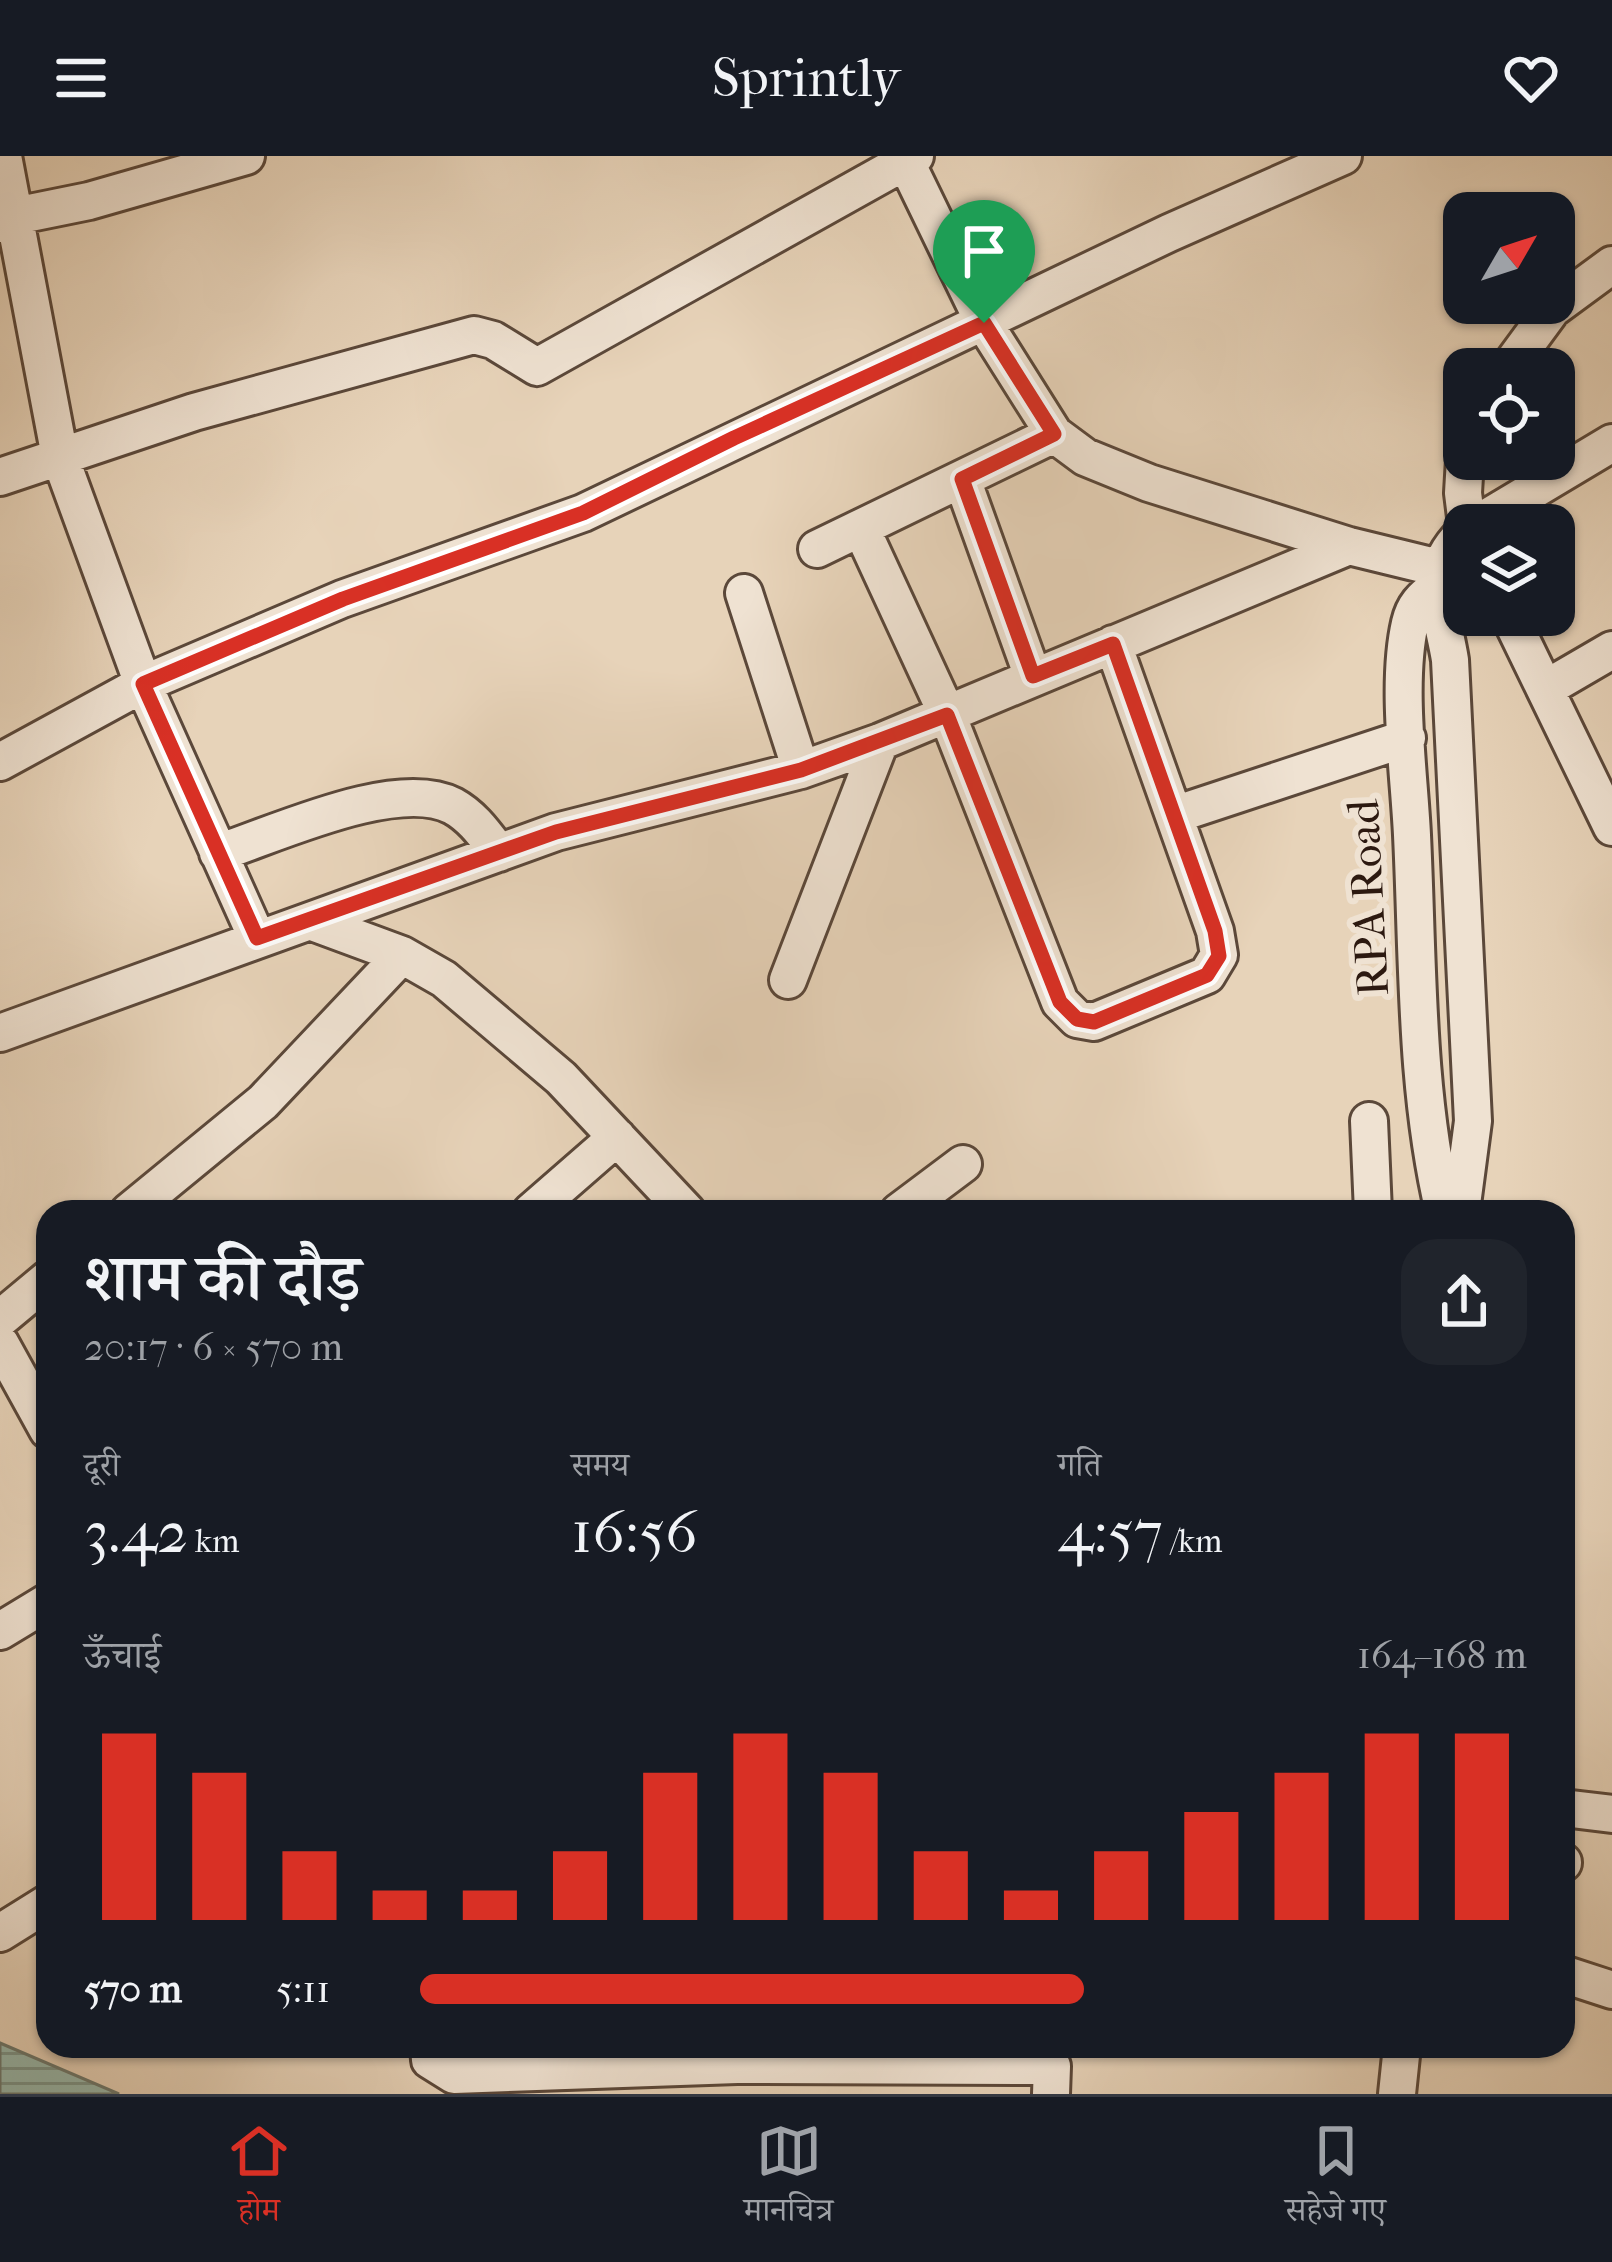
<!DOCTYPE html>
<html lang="hi">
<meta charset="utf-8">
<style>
:root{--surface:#171b24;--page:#20242c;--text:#f1f3f6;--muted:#9ea1a6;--line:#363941;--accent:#d93025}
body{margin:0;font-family:"IM FELL French Canon","Noto Serif Devanagari",serif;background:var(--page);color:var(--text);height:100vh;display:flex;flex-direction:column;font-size:45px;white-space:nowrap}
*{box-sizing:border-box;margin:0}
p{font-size:39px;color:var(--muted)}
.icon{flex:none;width:66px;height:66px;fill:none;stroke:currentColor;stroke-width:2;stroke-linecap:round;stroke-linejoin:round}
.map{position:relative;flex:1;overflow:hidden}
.drawer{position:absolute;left:36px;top:1044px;width:1539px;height:858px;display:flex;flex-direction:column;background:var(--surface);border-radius:36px;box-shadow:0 3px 9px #0004}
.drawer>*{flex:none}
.needle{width:78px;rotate:51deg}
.buttons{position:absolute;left:1443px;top:36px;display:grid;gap:24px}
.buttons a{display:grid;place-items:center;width:132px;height:132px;border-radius:24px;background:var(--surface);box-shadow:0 3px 9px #0004;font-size:60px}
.pin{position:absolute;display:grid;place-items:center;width:102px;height:102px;color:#fff;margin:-123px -51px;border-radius:50% 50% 50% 0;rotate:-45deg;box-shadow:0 0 12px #0007}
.pin .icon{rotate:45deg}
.round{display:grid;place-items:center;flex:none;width:126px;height:126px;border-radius:36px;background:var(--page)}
.head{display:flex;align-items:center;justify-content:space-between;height:204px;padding:0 48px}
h1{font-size:66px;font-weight:600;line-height:90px}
.metrics{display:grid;grid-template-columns:repeat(3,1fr);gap:18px;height:204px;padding:12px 48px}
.metrics div{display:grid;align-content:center}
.metrics b{font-size:60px;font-weight:600}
.metrics small{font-size:33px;font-weight:400}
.metrics p{font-size:33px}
.chart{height:336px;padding:24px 48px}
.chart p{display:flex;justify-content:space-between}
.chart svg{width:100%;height:216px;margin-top:12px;stroke:var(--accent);stroke-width:6}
ul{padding:0 48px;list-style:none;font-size:39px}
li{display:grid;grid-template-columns:192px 144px 1fr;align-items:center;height:90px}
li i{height:30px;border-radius:15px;background:var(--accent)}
header{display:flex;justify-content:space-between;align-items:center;height:156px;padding:0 48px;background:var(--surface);font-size:54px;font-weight:600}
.tab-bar{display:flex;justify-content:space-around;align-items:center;height:168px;border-top:3px solid var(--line);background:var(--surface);font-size:33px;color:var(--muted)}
.tab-bar a{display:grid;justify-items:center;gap:6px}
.tab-bar .selected{color:var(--accent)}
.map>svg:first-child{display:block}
.water{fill:url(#water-rules);stroke:#6c786e;stroke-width:3}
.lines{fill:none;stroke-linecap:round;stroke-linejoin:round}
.minor-casing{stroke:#5b483a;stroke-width:42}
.minor{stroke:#efe2d2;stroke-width:36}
.route-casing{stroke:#fff;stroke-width:24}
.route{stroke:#d93025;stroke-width:15}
.labels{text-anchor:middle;stroke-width:12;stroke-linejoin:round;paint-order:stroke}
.street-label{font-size:45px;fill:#2c1910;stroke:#efe2d2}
</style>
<header><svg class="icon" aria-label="menu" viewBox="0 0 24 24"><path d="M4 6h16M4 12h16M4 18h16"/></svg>Sprintly<svg class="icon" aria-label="heart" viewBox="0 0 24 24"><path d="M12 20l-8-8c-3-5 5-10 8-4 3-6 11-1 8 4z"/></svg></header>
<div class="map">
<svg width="1612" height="1938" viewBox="0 0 1612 1938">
<defs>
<pattern id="water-rules" width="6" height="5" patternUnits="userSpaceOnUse" patternTransform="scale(3)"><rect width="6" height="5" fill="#97b8ac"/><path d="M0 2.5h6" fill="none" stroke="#7b958b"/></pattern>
</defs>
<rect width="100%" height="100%" fill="#e7d3b9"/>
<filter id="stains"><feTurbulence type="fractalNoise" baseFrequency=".00167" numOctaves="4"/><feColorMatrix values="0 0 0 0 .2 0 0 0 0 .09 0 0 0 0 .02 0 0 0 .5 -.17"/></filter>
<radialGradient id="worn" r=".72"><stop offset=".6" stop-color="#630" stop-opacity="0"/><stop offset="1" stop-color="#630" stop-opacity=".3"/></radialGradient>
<!-- water -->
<path class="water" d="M 0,1887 L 119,1938 L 0,1938 Z"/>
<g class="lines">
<defs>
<path id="minor" d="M 903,0 L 984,167 L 1054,278 L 1085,301 L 1149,327 L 1349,390 L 1439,412
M 0,68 L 15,60 L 89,45 L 246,0
M 1508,213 L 1552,153 L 1612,109
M 1465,303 L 1463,337 L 1467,369
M 0,321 L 194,256 L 474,179 L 493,184 L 537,211 L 915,0
M 962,323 L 1033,521
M 1475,369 L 1612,287
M 861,372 L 947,558 L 1060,846 L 1077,863 L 1094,866 L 1207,819 L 1219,799 L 1215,775 L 1113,488
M 817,393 L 1054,278
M 1436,432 C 1422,442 1414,450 1410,467 C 1396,528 1409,616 1412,679 C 1418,804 1415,934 1444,1056
M 744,437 L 801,614
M 1509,459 L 1612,671
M 1545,533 L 1612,494
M 0,606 L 143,528 L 60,301 L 3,0
M 1174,659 L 1407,582
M 218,697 C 276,678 397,621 453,650 C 473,661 485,679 499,697
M 310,765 L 402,799 L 444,823 L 561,922 L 687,1056
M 257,782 L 143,528 L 342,443 L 583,357 L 1169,77 L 1343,0
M 788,824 L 880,586
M 0,877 L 556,676 L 801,614 L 880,586 L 1349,390
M 1369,965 L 1373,1056
M 129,1056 L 263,946 L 402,799
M 531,1056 L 617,981
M 899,1056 L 963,1008
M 1461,1056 L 1473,965 L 1450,504 C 1442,454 1422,418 1464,377
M 0,1163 L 48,1123
M 0,1187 L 48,1274
M 0,1475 L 48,1446
M 1563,1652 L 1612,1658
M 1563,1707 L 1563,1706
M 0,1777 L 48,1747
M 1563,1818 L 1612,1834
M 429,1890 L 430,1904 L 454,1919 L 737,1909 L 1052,1910 L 1051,1938
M 1397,1938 L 1402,1890"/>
</defs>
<!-- minor casing -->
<use href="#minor" class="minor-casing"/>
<!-- minor -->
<use href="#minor" class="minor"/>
</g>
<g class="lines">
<defs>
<path id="route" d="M 984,167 L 1054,278 L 962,323 L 1033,520 L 1113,488 L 1215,775 L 1219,800 L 1207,819 L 1094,866 L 1077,863 L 1060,846 L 947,559 L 801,614 L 556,676 L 257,782 L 143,528 L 343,443 L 583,357 L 734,282 Z"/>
</defs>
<!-- route casing -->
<use href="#route" class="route-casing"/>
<!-- route -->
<use href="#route" class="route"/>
</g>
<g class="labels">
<!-- street labels -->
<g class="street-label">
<text transform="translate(1367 742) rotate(-93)" y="16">RPA Road</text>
</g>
</g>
<rect width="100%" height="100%" filter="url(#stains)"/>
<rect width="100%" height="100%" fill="url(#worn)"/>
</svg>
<div class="buttons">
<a><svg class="needle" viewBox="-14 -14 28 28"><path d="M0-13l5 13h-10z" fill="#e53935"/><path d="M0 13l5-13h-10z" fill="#9ea1a6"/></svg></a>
<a><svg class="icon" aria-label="locate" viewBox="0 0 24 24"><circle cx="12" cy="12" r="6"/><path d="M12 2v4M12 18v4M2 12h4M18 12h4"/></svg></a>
<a><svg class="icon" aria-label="layers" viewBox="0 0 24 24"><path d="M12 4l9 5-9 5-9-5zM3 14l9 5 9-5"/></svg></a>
</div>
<div class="pin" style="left:984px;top:167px;background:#1e9e55"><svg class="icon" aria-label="arrive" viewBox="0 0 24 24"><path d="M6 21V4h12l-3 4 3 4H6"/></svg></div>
<section class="drawer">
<div class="head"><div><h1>शाम की दौड़</h1><p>20:17 · 6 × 570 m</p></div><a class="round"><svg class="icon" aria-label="share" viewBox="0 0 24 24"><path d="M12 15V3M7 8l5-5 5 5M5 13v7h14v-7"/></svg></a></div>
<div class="metrics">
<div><p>दूरी</p><b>3.42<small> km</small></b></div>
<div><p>समय</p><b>16:56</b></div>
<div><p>गति</p><b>4:57<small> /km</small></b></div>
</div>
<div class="chart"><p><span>ऊँचाई</span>164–168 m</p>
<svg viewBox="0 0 160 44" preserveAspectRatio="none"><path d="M5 44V6M15 44V14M25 44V30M35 44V38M45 44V38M55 44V30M65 44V14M75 44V6M85 44V14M95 44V30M105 44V38M115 44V30M125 44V22M135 44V14M145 44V6M155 44V6"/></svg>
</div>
<ul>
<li><b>570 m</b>5:11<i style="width:60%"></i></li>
</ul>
</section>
</div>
<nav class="tab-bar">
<a class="selected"><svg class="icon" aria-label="home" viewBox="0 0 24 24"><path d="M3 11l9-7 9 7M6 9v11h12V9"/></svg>होम</a>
<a><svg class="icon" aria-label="map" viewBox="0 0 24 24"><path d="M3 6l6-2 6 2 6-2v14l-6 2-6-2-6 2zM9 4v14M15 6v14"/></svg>मानचित्र</a>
<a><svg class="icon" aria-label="saved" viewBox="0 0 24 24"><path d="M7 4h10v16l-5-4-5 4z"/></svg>सहेजे गए</a>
</nav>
